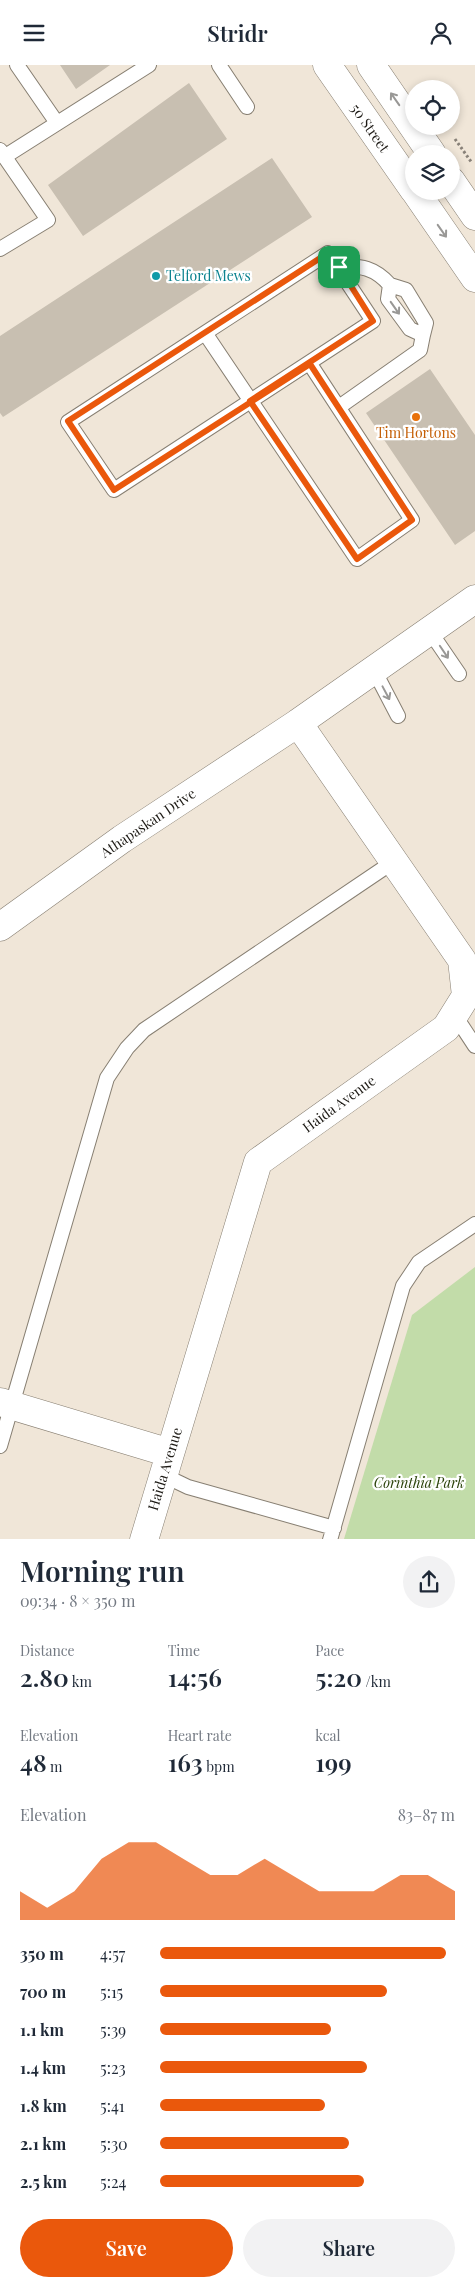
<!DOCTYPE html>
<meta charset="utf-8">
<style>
:root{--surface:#fff;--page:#f2f2f3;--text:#1f2937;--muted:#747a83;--accent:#ea580c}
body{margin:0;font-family:"Playfair Display",serif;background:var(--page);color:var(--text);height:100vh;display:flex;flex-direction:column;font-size:19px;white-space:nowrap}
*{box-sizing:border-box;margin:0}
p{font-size:16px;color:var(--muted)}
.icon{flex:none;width:28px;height:28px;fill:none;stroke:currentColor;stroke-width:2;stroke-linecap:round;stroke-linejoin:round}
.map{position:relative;height:1474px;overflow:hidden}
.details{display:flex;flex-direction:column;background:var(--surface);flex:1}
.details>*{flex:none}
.tools{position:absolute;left:405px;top:15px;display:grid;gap:10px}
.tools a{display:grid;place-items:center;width:55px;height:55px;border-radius:50%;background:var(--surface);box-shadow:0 2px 8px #0003;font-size:25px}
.pin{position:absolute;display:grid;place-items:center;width:42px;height:42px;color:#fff;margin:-21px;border-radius:10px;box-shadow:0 2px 8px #0006}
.round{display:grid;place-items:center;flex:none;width:52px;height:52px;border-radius:26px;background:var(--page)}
.summary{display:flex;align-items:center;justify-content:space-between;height:85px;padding:0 20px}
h1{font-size:28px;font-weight:600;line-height:38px}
.figures{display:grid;grid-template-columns:repeat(3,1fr);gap:8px;height:85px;padding:5px 20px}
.figures div{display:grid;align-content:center}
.figures b{font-size:25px;font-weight:600}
.figures small{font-size:14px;font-weight:400}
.figures p{font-size:14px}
.chart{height:140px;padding:10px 20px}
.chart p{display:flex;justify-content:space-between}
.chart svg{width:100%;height:90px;margin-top:5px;fill:var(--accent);opacity:.7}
.button{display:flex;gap:10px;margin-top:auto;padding:10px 20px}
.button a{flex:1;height:58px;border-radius:30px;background:var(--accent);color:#fff;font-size:20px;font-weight:600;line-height:58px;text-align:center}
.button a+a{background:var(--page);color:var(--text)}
ul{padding:0 20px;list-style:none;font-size:16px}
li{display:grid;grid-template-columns:80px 60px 1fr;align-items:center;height:38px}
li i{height:12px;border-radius:6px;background:var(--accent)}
header{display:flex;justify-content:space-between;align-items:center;height:65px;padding:0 20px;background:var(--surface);font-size:22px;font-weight:600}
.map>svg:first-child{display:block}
.green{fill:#c2dca9}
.building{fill:#c8bfb1}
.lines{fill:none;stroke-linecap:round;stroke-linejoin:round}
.lane-casing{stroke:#877f72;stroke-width:16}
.street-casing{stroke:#877f72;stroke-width:29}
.secondary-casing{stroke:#877f72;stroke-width:29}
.path{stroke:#888178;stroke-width:3;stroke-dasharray:2.5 2.5;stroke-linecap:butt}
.lane{stroke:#fff;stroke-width:14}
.street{stroke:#fff;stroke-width:28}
.secondary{stroke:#fff;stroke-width:28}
.oneway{stroke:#999896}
.route-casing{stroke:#fff;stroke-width:10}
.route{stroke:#ea580c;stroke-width:6}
.culture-dot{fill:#0f9aa8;stroke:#fff;stroke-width:2}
.food-dot{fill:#e8710a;stroke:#fff;stroke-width:2}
.labels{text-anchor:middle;stroke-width:4.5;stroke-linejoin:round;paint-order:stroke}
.street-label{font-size:14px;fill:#1d1a15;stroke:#fff}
.culture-label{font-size:14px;fill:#0d838f;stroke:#fff;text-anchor:start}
.food-label{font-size:14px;fill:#c56008;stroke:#fff}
.park-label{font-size:14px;font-style:italic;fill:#2a4209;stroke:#fff}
</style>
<header><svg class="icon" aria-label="menu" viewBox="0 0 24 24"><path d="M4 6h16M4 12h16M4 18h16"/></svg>Stridr<svg class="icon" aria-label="person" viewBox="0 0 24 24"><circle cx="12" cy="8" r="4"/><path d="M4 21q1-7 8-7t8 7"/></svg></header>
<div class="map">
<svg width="475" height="1475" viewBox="0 0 475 1475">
<rect width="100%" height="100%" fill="#f0e6d8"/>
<!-- green -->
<path class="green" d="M 475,1202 L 475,1474 L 344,1474 L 412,1250 Z"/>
<!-- building -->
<path class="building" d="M 60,0 L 110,0 L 76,24 Z
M 189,18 L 227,74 L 83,171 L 48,120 Z
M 272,93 L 312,152 L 3,352 L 0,348 L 0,271 Z
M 430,304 L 475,370 L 475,466 L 455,480 L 366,348 Z"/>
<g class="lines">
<defs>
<path id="lane" d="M 17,0 L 57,58
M 219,0 L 247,42
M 0,85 L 48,155 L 0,184
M 4,92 L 149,0
M 328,188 L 373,256 L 114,425 L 68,357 Z
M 339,202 C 361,200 375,203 390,220 L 388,234 L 410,264 L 423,270 L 420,285 L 339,342
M 390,220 L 406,225 L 426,258 L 423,270
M 205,268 L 357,494 L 412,455 L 310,299
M 429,565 L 459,609
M 374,605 L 398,651
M 454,949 L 475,981
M 0,1381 L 107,1013 L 127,983 L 144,965 L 393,797
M 163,1410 L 188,1422 L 334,1463
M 330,1475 L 403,1221 L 419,1197 L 475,1159"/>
<path id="street" d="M 0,862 L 122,774 L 298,658 L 475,534
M 0,1337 L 170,1388
M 144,1475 L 258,1097 L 446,963 L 466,931 L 462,895 L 298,658"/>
<path id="secondary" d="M 327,0 L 414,125
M 371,0 L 432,89
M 451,116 L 475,151
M 415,126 L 475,213"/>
</defs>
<!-- lane casing -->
<use href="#lane" class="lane-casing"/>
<!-- street casing -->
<use href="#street" class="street-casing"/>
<!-- secondary casing -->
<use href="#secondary" class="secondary-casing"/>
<!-- path -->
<path class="path" d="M 455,74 L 472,98"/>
<!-- lane -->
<use href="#lane" class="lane"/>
<!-- street -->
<use href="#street" class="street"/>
<!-- secondary -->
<use href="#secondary" class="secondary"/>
</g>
<!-- one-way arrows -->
<defs><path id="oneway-shaft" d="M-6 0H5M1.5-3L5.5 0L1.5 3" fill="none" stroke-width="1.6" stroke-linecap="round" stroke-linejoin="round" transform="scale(1.25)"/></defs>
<g class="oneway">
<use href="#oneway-shaft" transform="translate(395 34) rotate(-125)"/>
<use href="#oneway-shaft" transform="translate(442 166) rotate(55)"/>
<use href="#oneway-shaft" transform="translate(395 243) rotate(55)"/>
<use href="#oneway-shaft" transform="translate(444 587) rotate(56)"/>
<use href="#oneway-shaft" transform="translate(386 628) rotate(62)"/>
</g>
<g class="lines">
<defs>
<path id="route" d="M 339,202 L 328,188 L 68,356 L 114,425 L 310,299 L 412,455 L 357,494 L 250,336 L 373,256 L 339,202"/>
</defs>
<!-- route casing -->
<use href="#route" class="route-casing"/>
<!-- route -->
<use href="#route" class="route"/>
</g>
<!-- markers -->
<circle class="culture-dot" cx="156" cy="211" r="5"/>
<circle class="food-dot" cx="416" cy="352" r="5"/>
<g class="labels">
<!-- street labels -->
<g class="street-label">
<text transform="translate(370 63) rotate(55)" y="5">50 Street</text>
<text transform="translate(148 758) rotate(-34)" y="5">Athapaskan Drive</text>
<text transform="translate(339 1039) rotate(-36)" y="5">Haida Avenue</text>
<text transform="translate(165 1404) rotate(-73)" y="5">Haida Avenue</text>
</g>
<!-- culture labels -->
<g class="culture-label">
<text x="166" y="216">Telford Mews</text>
</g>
<!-- food labels -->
<g class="food-label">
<text x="416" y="373">Tim Hortons</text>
</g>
<!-- park labels -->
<g class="park-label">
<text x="419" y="1423">Corinthia Park</text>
</g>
</g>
</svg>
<div class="tools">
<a><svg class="icon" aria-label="locate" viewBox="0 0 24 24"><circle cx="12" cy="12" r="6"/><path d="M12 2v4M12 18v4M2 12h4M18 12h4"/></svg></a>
<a><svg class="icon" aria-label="layers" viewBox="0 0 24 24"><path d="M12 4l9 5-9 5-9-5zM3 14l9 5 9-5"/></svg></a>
</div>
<div class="pin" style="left:339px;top:202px;background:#1e9e55"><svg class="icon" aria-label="arrive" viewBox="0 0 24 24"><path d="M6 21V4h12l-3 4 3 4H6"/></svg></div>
</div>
<section class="details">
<div class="summary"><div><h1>Morning run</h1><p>09:34 · 8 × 350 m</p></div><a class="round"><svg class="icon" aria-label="share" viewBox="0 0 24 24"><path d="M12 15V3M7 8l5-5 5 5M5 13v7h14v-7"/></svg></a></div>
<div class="figures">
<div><p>Distance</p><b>2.80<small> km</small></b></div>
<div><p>Time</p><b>14:56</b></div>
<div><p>Pace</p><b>5:20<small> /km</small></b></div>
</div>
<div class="figures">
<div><p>Elevation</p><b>48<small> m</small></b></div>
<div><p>Heart rate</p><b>163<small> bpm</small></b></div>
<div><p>kcal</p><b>199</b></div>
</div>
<div class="chart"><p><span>Elevation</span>83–87 m</p>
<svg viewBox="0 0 160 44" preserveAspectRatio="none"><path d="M0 44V30L10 38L20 30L30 14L40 6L50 6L60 14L70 22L80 22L90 14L100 22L110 30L120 30L130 30L140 22L150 22L160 30V44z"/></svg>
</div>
<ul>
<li><b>350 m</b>4:57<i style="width:97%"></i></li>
<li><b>700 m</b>5:15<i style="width:77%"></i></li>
<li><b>1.1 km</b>5:39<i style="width:58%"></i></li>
<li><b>1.4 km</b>5:23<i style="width:70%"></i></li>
<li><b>1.8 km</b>5:41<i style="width:56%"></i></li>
<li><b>2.1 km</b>5:30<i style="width:64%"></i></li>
<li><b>2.5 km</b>5:24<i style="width:69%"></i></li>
</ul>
<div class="button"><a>Save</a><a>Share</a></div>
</section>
